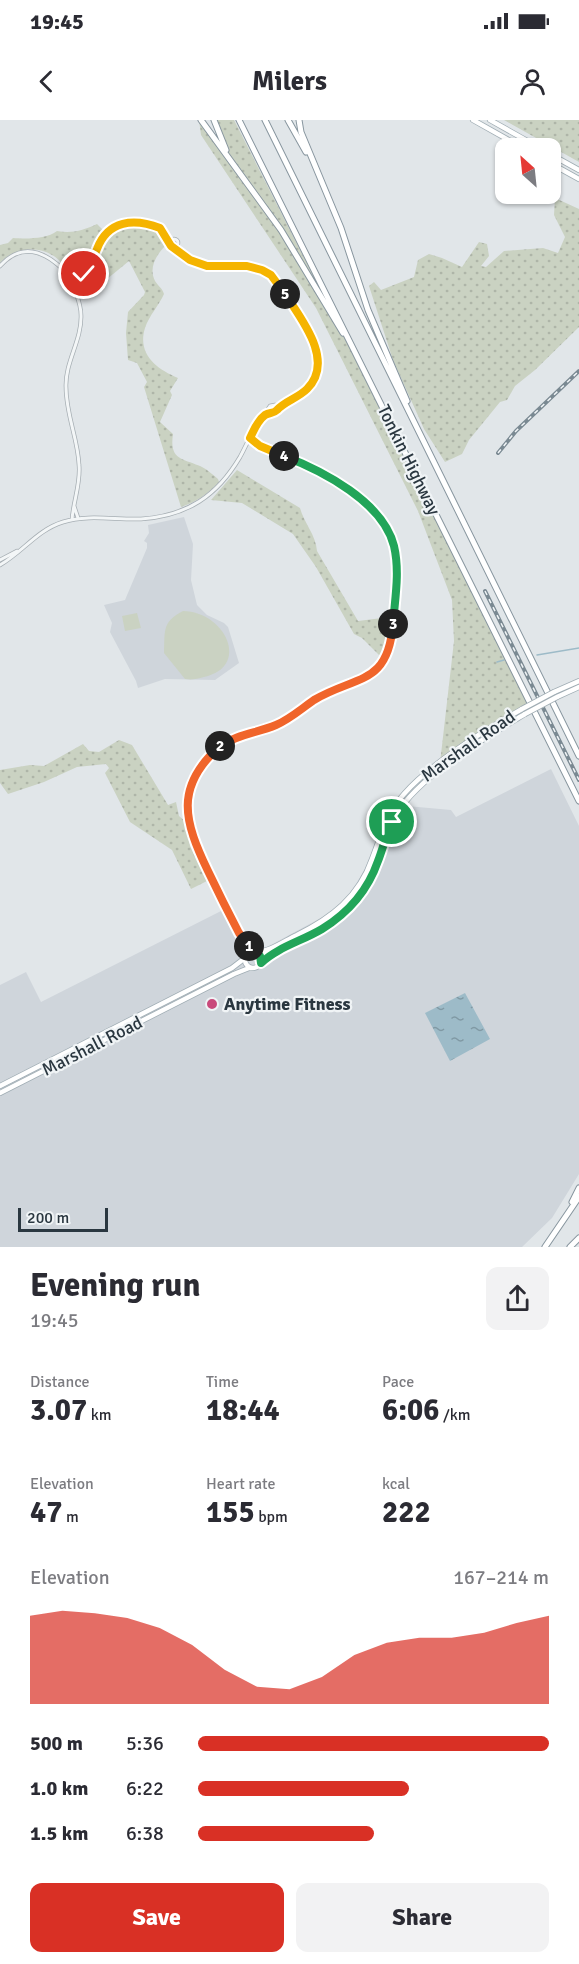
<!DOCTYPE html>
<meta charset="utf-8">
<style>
:root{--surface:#fff;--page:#f2f2f3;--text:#2b2b33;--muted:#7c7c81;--accent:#d93025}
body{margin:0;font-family:Signika,sans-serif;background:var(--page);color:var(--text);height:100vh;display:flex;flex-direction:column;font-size:22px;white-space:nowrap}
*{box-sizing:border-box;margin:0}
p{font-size:20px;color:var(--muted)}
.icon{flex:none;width:33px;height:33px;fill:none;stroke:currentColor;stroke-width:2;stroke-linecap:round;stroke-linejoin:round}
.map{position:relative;height:1127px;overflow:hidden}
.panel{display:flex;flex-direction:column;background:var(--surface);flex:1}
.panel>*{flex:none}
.needle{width:39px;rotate:333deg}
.fabs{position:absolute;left:495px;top:18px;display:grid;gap:12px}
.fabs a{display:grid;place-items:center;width:66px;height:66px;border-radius:12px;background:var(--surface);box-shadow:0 2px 4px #0004;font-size:30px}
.scale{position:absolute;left:18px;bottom:15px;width:90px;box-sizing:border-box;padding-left:6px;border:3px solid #2a3740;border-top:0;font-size:16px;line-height:21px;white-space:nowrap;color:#2a3740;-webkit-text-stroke:4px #f0f4f6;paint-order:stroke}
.pin{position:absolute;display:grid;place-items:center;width:51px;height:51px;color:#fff;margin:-26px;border:3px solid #fff;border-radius:50%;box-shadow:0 2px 6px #0007}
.km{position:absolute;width:30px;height:30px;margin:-15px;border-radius:50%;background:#222;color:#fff;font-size:16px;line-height:30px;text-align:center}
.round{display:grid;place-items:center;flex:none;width:63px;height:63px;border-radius:12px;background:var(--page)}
.head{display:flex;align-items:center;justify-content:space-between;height:102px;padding:0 30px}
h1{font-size:33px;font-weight:700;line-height:45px}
.stats{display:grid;grid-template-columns:repeat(3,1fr);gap:9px;height:102px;padding:6px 30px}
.stats div{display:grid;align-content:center}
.stats b{font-size:30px;font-weight:700}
.stats small{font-size:16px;font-weight:400}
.stats p{font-size:16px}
.chart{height:168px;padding:12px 30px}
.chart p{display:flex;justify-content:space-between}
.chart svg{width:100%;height:108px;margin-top:6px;fill:var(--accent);opacity:.7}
.action{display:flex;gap:12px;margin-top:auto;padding:12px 30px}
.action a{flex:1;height:69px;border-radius:12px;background:var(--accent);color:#fff;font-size:24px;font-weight:700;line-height:69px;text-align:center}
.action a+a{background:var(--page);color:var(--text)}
ul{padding:0 30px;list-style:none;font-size:20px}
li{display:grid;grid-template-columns:96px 72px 1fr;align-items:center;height:45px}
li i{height:15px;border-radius:8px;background:var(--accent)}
.status{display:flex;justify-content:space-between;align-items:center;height:42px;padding:0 30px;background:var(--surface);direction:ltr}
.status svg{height:16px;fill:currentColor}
header{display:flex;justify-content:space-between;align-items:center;height:78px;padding:0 30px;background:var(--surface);font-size:27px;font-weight:700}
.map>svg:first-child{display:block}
.built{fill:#cfd5db}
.green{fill:url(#green-dots)}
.pitch{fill:#cad2c2}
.water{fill:url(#water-ripples)}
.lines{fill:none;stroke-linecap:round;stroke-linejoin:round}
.stream{stroke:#9dbbc8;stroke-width:1.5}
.minor-casing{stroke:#a6aeb3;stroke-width:4.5}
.major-casing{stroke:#a0adb4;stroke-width:6}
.highway-casing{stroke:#88969f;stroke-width:7}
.minor{stroke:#f3f6f7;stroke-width:3}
.major{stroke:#fff;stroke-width:4.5}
.highway{stroke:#fff;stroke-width:5}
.rail-casing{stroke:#7a8992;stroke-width:4}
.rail{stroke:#f0f4f6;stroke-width:1.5;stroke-dasharray:4.5;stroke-linecap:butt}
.major-bridge-casing{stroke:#a0adb4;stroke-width:6;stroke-linecap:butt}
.major-bridge{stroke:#fff;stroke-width:4.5}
.split-1-casing{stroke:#fff;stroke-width:12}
.split-2-casing{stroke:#fff;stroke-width:12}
.split-3-casing{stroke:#fff;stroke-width:12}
.split-4-casing{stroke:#fff;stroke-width:12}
.split-5-casing{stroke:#fff;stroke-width:12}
.split-6-casing{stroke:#fff;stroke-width:12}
.split-1{stroke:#22a559;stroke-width:8}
.split-2{stroke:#f0652b;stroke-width:8}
.split-3{stroke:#f0652b;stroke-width:8}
.split-4{stroke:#22a559;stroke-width:8}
.split-5{stroke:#f5b400;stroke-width:8}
.split-6{stroke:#f5b400;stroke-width:8}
.poi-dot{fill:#c94a7b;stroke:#f0f4f6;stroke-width:2}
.labels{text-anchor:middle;stroke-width:4.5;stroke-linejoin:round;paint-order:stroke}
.street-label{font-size:18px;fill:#2a3740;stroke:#f0f4f6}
.poi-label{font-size:18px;font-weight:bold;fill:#2a3740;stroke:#f0f4f6;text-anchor:start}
</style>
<div class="status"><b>19:45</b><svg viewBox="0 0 49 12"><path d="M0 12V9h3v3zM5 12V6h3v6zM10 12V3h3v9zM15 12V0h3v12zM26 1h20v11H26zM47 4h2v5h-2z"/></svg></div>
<header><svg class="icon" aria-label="back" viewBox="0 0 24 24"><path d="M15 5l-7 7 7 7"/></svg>Milers<svg class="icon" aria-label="person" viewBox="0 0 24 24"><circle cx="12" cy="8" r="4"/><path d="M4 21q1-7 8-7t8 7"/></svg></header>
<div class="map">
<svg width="579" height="1127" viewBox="0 0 579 1127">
<defs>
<pattern id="green-dots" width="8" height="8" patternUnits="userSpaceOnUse" patternTransform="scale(1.5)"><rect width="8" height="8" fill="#cad2c2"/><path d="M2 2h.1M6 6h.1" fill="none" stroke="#aeb5a8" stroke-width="1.8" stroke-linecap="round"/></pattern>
<pattern id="water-ripples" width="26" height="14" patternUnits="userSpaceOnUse" patternTransform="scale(1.5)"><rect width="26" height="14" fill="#9dbbc8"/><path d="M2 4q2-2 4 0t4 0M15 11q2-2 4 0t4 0" fill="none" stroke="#8099a4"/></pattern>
</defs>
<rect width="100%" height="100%" fill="#e1e6e9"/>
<!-- built -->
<path class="built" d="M 184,397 L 193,424 L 191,460 L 197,485 L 207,495 L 224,503 L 228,507 L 239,543 L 215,560 L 165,559 L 138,568 L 136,561 L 110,512 L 112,503 L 104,485 L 125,480 L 147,428 L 147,423 L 144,421 L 149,413 L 148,405 Z
M 551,649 L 579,706 L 579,1054 L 552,1098 L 522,1127 L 0,1127 L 0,865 L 26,852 L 41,882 L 223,790 L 231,804 L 235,801 L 245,820 L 253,828 L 267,827 L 330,793 L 350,774 L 366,747 L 386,696 L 397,679 L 407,686 L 451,690 L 456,697 Z"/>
<!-- green -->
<path class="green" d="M 199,0 L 228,37 L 214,0 L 234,0 L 531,585 L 440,643 L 454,521 L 452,480 L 418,391 L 316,188 L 201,15 Z
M 504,0 L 579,0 L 579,42 Z
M 555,78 L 579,89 L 579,207 L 535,250 L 515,266 L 507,280 L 500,282 L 469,320 L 462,334 L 445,342 L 424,309 L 393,240 L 369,166 L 374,162 L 381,170 L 414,157 L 418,140 L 429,134 L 442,138 L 462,147 L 479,122 L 487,124 L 489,136 L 481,146 L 486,147 L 504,131 L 543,128 L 558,133 L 565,117 L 554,95 Z
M 133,103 L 152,107 L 167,118 L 167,124 C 157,134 148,147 155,161 C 159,167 162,168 164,174 C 159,185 149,196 145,208 C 137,234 156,249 178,258 L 170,271 L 172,275 L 160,302 L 173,314 C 169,341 183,338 202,347 C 208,350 213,355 218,359 L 219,362 C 208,374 196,382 181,387 L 144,267 L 147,262 L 137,243 L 128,240 L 126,213 L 128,192 L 144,175 L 145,172 L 129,141 L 96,168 L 80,173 L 75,166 L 76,161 L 88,152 L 104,117 L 113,109 L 124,104 Z
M 97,104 L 103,110 C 101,117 96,121 93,127 C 86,140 89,152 72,156 C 66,149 60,139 52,135 C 36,125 12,129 0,143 L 0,125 L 8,123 L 13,118 C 26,119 47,119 57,111 C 72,114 84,110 97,104 Z
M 237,350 L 300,388 C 304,403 316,415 317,431 L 358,501 L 390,497 L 384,533 L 381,537 L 362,518 L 354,514 L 316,447 L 293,414 L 242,383 L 211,380 Z
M 119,620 L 132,625 L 168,685 L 176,682 L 179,696 L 186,702 L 190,726 L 207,761 L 191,769 L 172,730 L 130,702 L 105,653 L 109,648 L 106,644 L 77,647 L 44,662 L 8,674 L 0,663 L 0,650 L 30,645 L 44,646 L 83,624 L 89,631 L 99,632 Z"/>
<!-- pitch -->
<path class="pitch" d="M 183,491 C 226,492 251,547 204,557 C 197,559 192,560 185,559 L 164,533 C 165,510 162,502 183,491 Z
M 137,493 L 141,508 L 125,511 L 122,496 Z"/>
<!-- water -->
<path class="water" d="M 465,873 L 490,919 L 450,941 L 425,893 Z"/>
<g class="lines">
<!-- stream -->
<path class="stream" d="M 537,535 L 579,528
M 497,542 L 504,540"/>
<defs>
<path id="minor" d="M170 123a4 4 0 1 1 8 0a4 4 0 1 1-8 0Z
M 174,127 L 199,144 L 247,146 L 262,150 L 277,161 L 298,195 L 317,232 L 318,254 L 306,271 L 277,288
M 0,146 C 25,118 51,135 71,158
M66 161a4 4 0 1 1 8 0a4 4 0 1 1-8 0Z
M 74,161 C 78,157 84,154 88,150 C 93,144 94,135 97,128 C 105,109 121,99 141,102 C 156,105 163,110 170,122
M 74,386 L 78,398
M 72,400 C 73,382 81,363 79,345 C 78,319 66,295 66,267 C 65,242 82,220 81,195 C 81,183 76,175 73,164
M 0,440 L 17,431
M 0,445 C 23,432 37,410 63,402 C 88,394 115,400 141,399 C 187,396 217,376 240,337 C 246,326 251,314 257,304 C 261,298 266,292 270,286 L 275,285 L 277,288 L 273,293 L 269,288
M 242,817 L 253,832
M 246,836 C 234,789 181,726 188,680 C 192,650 214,623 243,614 C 256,610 270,609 282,603 C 299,594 311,581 328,573 C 347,565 370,560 383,542 C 395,526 393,505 395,485 C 396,465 399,446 394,427 C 385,388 333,356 298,342 C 289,338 278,335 269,331 C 261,327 256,322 250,318"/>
<path id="major" d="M 473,0 L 523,28
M 490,0 L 540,28
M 550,34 L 579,50
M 550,43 L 579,59
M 554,572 L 579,561
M 557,577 L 579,567
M245 840a8 8 0 1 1 16 0a8 8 0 1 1-16 0Z
M 255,832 C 270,832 284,821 297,815 C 331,798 359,777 372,739 C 381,716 387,693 404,674 C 430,644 487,609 522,589
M 261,843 C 288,819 325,814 352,784 C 377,757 378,725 396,695 C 420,655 485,618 525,594
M 0,966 L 232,848 L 245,838
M 0,973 L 234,854 L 249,848"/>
<path id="highway" d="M 201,0 L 281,110 L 343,213
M 214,0 L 226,30
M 239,0 L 579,681
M 265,0 L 579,636
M 288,0 L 306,32
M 299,0 L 301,12 L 341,108 L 368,190 L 407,281
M 572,1082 L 579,1068
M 545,1127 L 579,1077
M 570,1127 L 579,1118"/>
</defs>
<!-- minor casing -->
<use href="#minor" class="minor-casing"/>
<!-- major casing -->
<use href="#major" class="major-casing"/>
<!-- highway casing -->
<use href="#highway" class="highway-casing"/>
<!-- minor -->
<use href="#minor" class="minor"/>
<!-- major -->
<use href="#major" class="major"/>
<!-- highway -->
<use href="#highway" class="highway"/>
<defs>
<path id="rail" d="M 498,333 L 516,311 L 579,251
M 485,471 L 579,660"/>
</defs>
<!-- rail casing -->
<use href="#rail" class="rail-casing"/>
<!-- rail -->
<use href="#rail" class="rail"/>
<defs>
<path id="major-bridge" d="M 522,589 L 554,572
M 525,594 L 557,577"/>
</defs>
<!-- major-bridge casing -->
<use href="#major-bridge" class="major-bridge-casing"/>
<!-- major-bridge -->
<use href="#major-bridge" class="major-bridge"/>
</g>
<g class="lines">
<defs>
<path id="split-1" d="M 249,826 L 260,836 L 261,843 C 278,827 302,821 322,809 C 348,793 368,770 378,741 C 383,728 386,715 392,702"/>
<path id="split-2" d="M 220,626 C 174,667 184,701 208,751 C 218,772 228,792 239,813 L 249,826"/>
<path id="split-3" d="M 220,626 C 238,614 257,613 276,605 C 290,599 301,589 314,580 C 356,555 388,566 393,504"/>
<path id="split-4" d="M 284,336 C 323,351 383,382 394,426 C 400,452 395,478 393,504"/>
<path id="split-5" d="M 284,336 L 260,326 L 250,318 C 254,310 257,301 265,295 C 270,292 273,294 277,290 C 285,281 298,278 307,269 C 335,241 302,200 285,174"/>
<path id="split-6" d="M 84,154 C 92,147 93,138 97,129 C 108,100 134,98 160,108 L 171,126 L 190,140 L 207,146 L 247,146 L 262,150 L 271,155 L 285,174"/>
</defs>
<!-- split-1 casing -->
<use href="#split-1" class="split-1-casing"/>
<!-- split-2 casing -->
<use href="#split-2" class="split-2-casing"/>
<!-- split-3 casing -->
<use href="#split-3" class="split-3-casing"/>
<!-- split-4 casing -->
<use href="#split-4" class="split-4-casing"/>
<!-- split-5 casing -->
<use href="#split-5" class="split-5-casing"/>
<!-- split-6 casing -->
<use href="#split-6" class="split-6-casing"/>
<!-- split-1 -->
<use href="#split-1" class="split-1"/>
<!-- split-2 -->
<use href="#split-2" class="split-2"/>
<!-- split-3 -->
<use href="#split-3" class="split-3"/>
<!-- split-4 -->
<use href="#split-4" class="split-4"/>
<!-- split-5 -->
<use href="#split-5" class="split-5"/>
<!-- split-6 -->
<use href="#split-6" class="split-6"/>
</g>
<!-- markers -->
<circle class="poi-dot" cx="212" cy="884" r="6"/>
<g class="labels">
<!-- street labels -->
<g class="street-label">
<text transform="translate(409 340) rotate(64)" y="6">Tonkin Highway</text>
<text transform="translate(468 626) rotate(-35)" y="6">Marshall Road</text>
<text transform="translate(92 926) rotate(-27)" y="6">Marshall Road</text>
</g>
<!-- poi labels -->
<g class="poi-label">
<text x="224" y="890">Anytime Fitness</text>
</g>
</g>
</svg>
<div class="fabs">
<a><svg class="needle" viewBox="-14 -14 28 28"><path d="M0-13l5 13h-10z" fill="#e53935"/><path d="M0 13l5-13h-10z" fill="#7c7c81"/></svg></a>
</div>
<div class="scale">200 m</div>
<div class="pin" style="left:392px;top:702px;background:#1e9e55"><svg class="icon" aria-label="arrive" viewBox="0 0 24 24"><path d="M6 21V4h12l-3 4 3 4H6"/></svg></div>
<div class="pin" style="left:84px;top:154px;background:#d93025"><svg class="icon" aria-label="check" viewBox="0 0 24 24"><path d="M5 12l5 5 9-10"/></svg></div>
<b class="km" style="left:249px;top:826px">1</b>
<b class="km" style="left:220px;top:626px">2</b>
<b class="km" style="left:393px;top:504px">3</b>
<b class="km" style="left:284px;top:336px">4</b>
<b class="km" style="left:285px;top:174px">5</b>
</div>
<section class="panel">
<div class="head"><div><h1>Evening run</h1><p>19:45</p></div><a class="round"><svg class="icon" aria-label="share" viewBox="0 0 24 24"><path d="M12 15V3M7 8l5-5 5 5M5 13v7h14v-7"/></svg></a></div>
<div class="stats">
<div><p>Distance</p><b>3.07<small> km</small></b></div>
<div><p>Time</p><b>18:44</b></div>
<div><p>Pace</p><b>6:06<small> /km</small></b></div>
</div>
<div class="stats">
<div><p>Elevation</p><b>47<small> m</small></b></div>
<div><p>Heart rate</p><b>155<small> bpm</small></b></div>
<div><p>kcal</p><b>222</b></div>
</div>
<div class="chart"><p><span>Elevation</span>167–214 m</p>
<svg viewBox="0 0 160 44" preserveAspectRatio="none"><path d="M0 44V8L10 6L20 7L30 9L40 13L50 20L60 30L70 37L80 38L90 33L100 24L110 19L120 17L130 17L140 15L150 11L160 8V44z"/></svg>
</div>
<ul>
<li><b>500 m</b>5:36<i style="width:100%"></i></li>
<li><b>1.0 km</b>6:22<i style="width:60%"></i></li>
<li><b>1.5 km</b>6:38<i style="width:50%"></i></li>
</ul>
<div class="action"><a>Save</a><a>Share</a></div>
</section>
